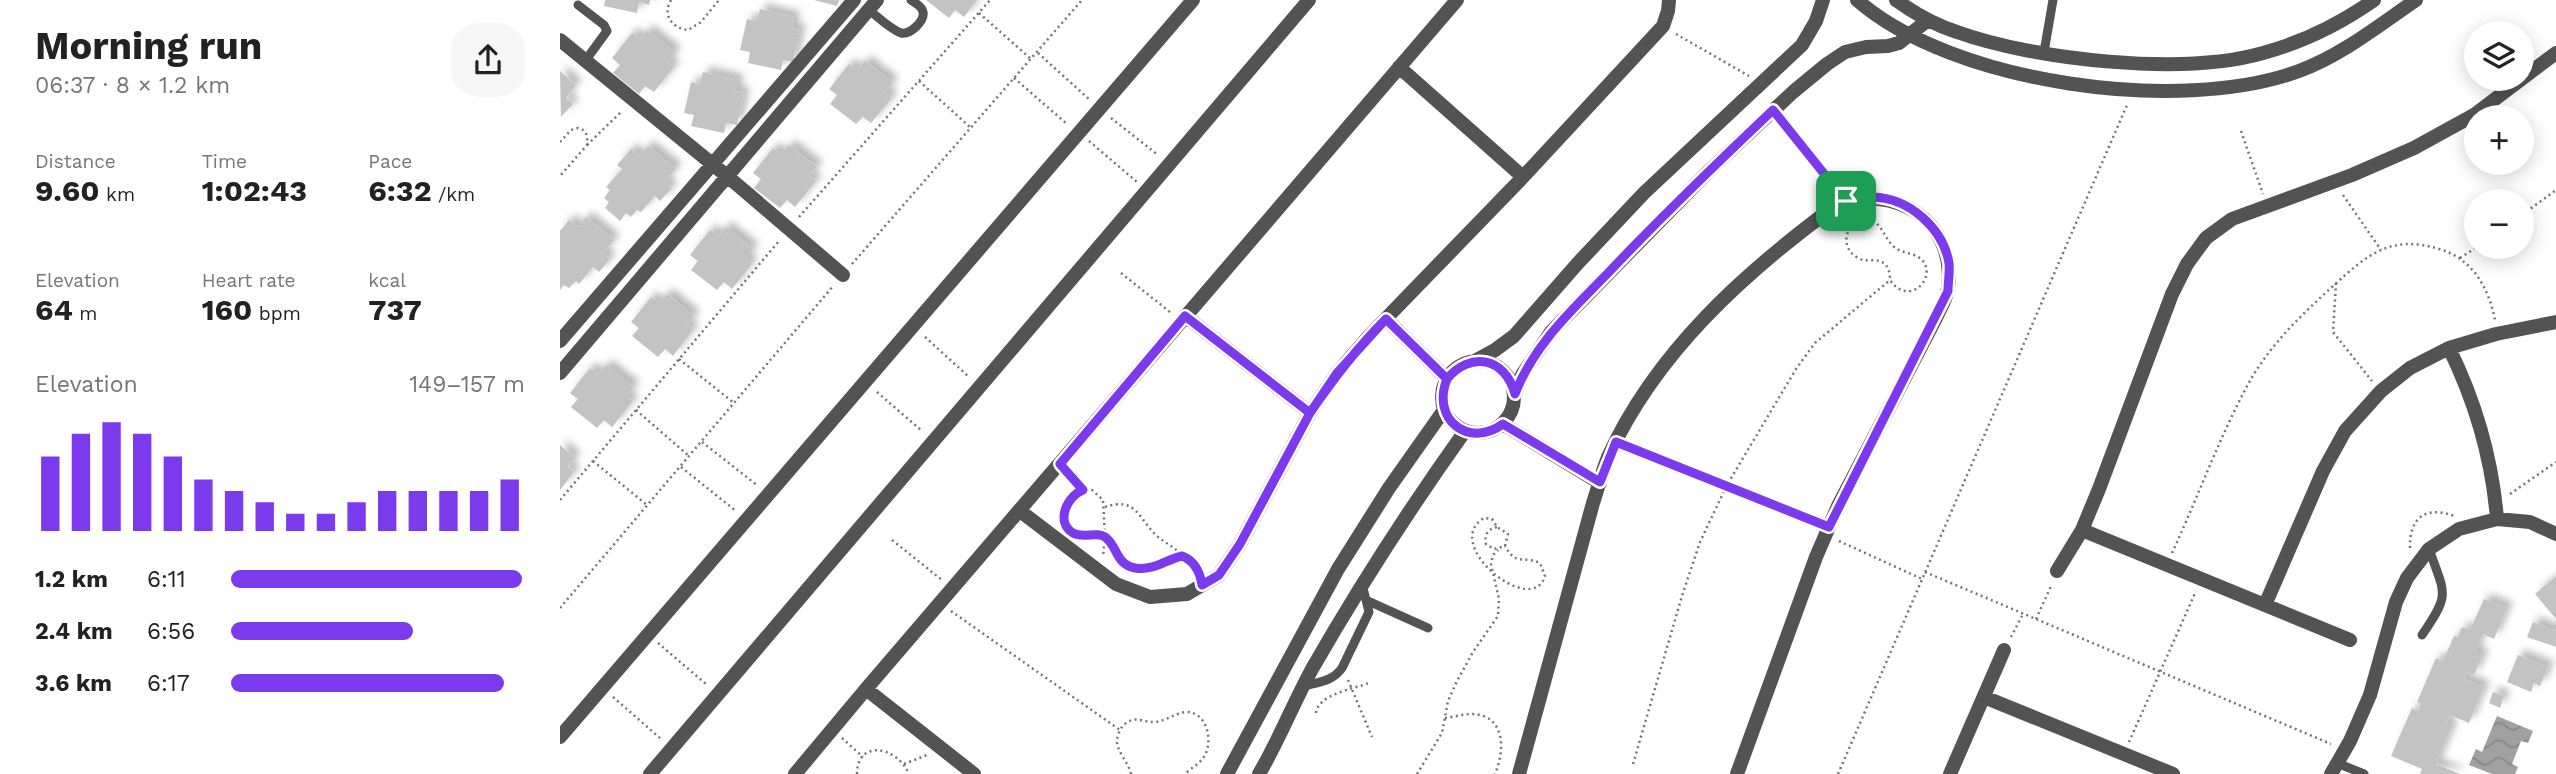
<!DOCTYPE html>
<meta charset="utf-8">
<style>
:root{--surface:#fff;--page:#f6f6f6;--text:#222;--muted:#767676;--accent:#7c3aed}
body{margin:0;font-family:"Work Sans",sans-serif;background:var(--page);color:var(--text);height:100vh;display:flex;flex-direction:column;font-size:26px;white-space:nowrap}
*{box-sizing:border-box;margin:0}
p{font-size:23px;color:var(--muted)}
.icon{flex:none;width:38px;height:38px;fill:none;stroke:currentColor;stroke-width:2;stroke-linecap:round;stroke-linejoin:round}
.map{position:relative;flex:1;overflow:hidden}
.sheet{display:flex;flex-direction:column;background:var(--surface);width:560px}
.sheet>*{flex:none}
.buttons{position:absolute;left:1904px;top:21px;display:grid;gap:14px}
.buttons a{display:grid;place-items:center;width:70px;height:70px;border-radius:50%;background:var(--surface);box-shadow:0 4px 18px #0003;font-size:35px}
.pin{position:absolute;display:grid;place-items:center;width:60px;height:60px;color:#fff;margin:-30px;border-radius:14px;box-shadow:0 4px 10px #0006}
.round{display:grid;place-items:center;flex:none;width:74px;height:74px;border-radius:28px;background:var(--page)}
.head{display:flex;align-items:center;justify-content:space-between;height:119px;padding:0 35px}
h1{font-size:38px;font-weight:700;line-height:52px}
.figures{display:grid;grid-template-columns:repeat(3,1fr);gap:10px;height:119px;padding:7px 35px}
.figures div{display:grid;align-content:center}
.figures b{font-size:30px;font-weight:700}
.figures small{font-size:19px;font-weight:400}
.figures p{font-size:19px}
.chart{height:196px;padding:14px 35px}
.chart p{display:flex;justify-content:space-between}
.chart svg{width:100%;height:126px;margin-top:7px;stroke:var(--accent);stroke-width:6}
ul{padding:0 35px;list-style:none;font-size:23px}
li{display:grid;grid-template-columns:112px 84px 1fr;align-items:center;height:52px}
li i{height:18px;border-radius:9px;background:var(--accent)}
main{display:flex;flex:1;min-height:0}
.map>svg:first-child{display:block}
.water{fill:url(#water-waves)}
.building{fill:#c3c3c3;filter:url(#shadow)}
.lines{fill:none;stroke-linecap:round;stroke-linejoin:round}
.path{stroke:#757575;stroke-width:2.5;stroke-dasharray:2 3.5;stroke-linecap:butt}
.lane{stroke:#535353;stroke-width:9}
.street{stroke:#535353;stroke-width:14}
.route-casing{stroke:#fff;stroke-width:14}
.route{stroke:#7c3aed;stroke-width:9}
</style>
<main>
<section class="sheet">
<div class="head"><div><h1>Morning run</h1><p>06:37 · 8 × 1.2 km</p></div><a class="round"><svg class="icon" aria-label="share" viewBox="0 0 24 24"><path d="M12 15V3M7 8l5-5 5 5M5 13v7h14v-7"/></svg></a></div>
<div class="figures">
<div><p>Distance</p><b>9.60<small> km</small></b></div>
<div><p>Time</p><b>1:02:43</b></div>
<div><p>Pace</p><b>6:32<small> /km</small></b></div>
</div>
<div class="figures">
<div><p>Elevation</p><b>64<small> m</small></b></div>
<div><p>Heart rate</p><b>160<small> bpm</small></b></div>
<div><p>kcal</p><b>737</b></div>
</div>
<div class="chart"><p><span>Elevation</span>149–157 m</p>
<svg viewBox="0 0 160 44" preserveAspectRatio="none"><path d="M5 44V18M15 44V10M25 44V6M35 44V10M45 44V18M55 44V26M65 44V30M75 44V34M85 44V38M95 44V38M105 44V34M115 44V30M125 44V30M135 44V30M145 44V30M155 44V26"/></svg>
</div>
<ul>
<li><b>1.2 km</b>6:11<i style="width:99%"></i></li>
<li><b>2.4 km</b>6:56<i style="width:62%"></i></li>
<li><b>3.6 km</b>6:17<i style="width:93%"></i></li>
</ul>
</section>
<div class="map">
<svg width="1996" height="774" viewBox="0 0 1996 774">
<defs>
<pattern id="water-waves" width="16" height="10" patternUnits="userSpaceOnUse" patternTransform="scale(1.75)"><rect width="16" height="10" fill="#a1a1a1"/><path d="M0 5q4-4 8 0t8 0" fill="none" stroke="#898989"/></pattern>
<filter id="shadow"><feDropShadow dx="6" dy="-6" stdDeviation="3.5" flood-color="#0004"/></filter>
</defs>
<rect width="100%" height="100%" fill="#fff"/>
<!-- water -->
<path class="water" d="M 1937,716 L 1973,731 L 1968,743 L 1961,741 L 1952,764 L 1958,767 L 1955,774 L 1932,774 L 1909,765 L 1916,749 L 1922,752 Z"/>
<!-- building -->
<path class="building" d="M 45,0 L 90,0 L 89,5 L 79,2 L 77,13 L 44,6 Z
M 254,0 L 279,0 L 277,6 Z
M 366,0 L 417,0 L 404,17 L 395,10 L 389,18 Z
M 200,9 L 234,17 L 232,28 L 240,30 L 233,62 L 223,60 L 221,70 L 188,63 L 190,52 L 180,50 L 187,19 L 197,21 Z
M 87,30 L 115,52 L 108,62 L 114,67 L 94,92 L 85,86 L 79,94 L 53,73 L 60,65 L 52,58 L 72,33 L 80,39 Z
M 305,61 L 333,83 L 325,92 L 332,98 L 311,123 L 303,117 L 296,124 L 270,104 L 277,95 L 269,89 L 289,64 L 297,70 Z
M 0,71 L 16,85 L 6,98 L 13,104 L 1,117 Z
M 143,72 L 178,80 L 175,91 L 184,93 L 177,125 L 166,123 L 164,133 L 131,126 L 134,115 L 124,113 L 131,82 L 140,84 Z
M 229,145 L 257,167 L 249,176 L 256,181 L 235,207 L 227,200 L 220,208 L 194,188 L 201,179 L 193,173 L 213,148 L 221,154 Z
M 88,146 L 116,169 L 105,182 L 112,188 L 100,201 L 95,196 L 81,212 L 77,210 L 71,217 L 66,213 L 60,221 L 45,208 L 49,202 L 44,198 L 50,190 L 46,187 L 62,169 L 57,165 L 71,149 L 79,156 Z
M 26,217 L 54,240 L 43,253 L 50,259 L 39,272 L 33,267 L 19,284 L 16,281 L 9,288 L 4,285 L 0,290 L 0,231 L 9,220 L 18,227 Z
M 166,227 L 193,249 L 186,258 L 192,264 L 172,289 L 164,282 L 157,290 L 131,270 L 138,261 L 130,255 L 150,230 L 158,236 Z
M 107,294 L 134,316 L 127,325 L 133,330 L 113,356 L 105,349 L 98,357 L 72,336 L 79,328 L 71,322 L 91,297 L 99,303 Z
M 46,365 L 74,387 L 66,396 L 73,401 L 52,427 L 44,420 L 37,428 L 11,407 L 18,399 L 10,393 L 30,368 L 38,374 Z
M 0,445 L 15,458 L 8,467 L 14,472 L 0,490 Z
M 1996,576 L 1996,619 L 1975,594 Z
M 1924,599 L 1947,608 L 1934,639 L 1923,634 L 1915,652 L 1923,655 L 1914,675 L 1907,672 L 1904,679 L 1924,687 L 1909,723 L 1890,715 L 1886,724 L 1892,726 L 1876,764 L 1900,774 L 1860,774 L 1862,769 L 1831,756 L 1852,708 L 1858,711 L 1861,704 L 1857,702 L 1876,658 L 1883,661 L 1894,636 L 1898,637 L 1902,627 L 1910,630 Z
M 1973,622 L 1996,631 L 1996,647 L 1967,637 Z
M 1958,655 L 1988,667 L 1980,686 L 1974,683 L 1971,692 L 1947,682 Z
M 1933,692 L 1944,696 L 1940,708 L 1929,703 Z"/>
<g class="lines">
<!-- path -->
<path class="path" d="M 111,0 C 102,15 112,28 128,30 L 141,22 L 159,0
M 419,13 L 471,59
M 1116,34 L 1189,76
M 478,53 L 530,100
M 454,78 L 507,124
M 359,81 L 411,128
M 551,118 L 598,155
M 1223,122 L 1278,190
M 1681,131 L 1703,194
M 529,141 L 577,182
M 0,142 L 11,130 L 18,128 C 27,130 28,137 27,145 L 0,176
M 27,145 L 62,111
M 1783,195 L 1821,250
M 1962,215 L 1996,190
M 239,217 L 430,0
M 1308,218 C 1322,223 1323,236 1333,246 C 1341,254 1354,252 1362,260 C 1378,277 1349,308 1330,280 C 1330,274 1329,268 1325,264 C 1317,257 1306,263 1298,258 C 1277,246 1287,220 1308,218 Z
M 1900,258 L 1917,247
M 292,264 L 522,0
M 561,273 L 610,312
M 1776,283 L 1773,332 L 1812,381
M 365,337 L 409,377
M 119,359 L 174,403
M 317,392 L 362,431
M 76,410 L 129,456
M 142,442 L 198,486
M 1069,447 L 1255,521
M 33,461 L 87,505
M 121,467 L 176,511
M 510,474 L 523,490
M 1950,494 L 1996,462
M 0,500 L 219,241
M 545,507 C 577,496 579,520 597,536 C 606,544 615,546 622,557
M 937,527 C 928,529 924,534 926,544 L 934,549 L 945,546 L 948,534 L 937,527 L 932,519 L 924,518 C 880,544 972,619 985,576 L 980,563 C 963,555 957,567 945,546
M 508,528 C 500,515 507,504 515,493 L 532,490 L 543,500 L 545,537 L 561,560 L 569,566 L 583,568 L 602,566 L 622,557 L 629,559 L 639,571
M 516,534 L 545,537 L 543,557
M 332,540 L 382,580
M 1279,541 L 1362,579
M 1850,548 C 1849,518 1866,505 1894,516
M 1612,553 C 1637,499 1658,441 1686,388 C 1707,348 1739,317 1772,287 C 1807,255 1830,234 1879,249 C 1912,258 1929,288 1935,320
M 1365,572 L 1771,744
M 0,608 L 274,285
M 391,611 L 560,730
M 1476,619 L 1492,584
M 1451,637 L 1463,614
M 98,643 L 146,684
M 788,680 L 812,737
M 53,697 L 101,739
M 756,713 C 758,694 794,689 809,683
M 885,718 C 894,717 903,714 912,714 C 946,715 945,751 935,774
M 282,738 L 303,757
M 1569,742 L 1636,591
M 344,764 L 367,755
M 1073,764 L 1122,596 L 1140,542 L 1167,485 L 1236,369 L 1255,343 L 1330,280
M 297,774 C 297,739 337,746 349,774
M 571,774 C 568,761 556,751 557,740 C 558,732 562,725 568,722 C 577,716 585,723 595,722 C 606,721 615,713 626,712 C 647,712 653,740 645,755 C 641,763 631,768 625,774
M 857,774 L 882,733 L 888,701 L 897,681 L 913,652 L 938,616 L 939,599 L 931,564 L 933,555 L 938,550
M 1278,774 L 1567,105"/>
<!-- lane -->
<path class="lane" d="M 18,5 L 44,25 L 47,31 L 25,61
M 309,10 C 318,17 330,29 341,33 C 350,35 365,21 363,12 C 362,6 355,3 351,0
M 1484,52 L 1493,0
M 808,601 L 868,628
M 1862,635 C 1891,593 1885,595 1869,549
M 744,686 C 759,682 773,681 782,668 L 809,612 L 802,584
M 1777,763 L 1804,774"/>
<!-- street -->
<path class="street" d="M 1297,0 C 1393,84 1620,115 1739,71 C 1782,55 1818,26 1856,0
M 1336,0 C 1354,13 1375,25 1397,32 C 1475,60 1623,76 1703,53 C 1743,42 1780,24 1814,0
M 0,40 L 167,176 L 283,275
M 839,67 L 963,177
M 625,316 L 750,413
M 826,319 L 887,379
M 0,341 L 294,0
M 1889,348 C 1916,403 1932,457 1937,519
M882 397a36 36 0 1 1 72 0a36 36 0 1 1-72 0Z
M 915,361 L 935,350 L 954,336 L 1018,263 L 1084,193 L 1242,45 L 1256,21 L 1263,0
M 0,373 L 317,0
M 955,394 L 962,375 L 991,332 L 1150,170 L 1233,92 L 1267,64 L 1285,52 L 1306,47 L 1328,46 L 1339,43 L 1368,20
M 943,424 L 1040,483
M 460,511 L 556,584 L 590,597 L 627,594 L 659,575 L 680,544 L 750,413 L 777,373 L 809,336 L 963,177 L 1103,26 L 1108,11 L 1109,0
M 1522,530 L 1790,640
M 1497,571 L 1522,530 L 1539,489 L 1612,294 L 1627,264 L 1646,238 L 1672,219 L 1792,175 L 1854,148 L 1914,115 L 1996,53
M 1705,605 L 1763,471 L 1785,431 L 1821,391 L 1850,368 L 1889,348 L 1936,334 L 1996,322
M 306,689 L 414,774
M 1424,697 L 1613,774
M 0,737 L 633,0
M 90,774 L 749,0
M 235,774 L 306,689 L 897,0
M 667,774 L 778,569 L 829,488 L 884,410
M 699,774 C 719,740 733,704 752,669 C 799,587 850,508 905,431
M 959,774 L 1033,503 C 1038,488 1042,472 1048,457 C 1096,352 1184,273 1275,206 C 1334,181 1397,222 1388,288 C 1387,298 1380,309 1376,318 L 1278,506 L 1256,557 L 1177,774
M 1390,774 L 1444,650
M 1771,774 L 1790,741 L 1810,695 L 1836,602 L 1847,578 L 1869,549 L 1899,529 L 1937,519 L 1970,522 L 1996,534"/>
</g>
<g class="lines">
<defs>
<path id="route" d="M 1286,201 L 1213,110 C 1157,163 1102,216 1049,272 C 1013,309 974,344 955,394 C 945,357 910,351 887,379 L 826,319 L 777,373 L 750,413 L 680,544 L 659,575 L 642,585 C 640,572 635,561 622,556 C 605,560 594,571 575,568 C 555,564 558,546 545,537 C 536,531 524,539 513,533 C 495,522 507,496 523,490 L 500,464 L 625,316 L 750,413 C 773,379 797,348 826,319 L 887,379 C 871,419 908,449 943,424 L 1040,482 L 1056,442 L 1269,527 L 1388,291 C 1388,282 1390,272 1389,263 C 1383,228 1349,198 1313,197 C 1305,197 1295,200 1286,201"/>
</defs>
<!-- route casing -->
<use href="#route" class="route-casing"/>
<!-- route -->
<use href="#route" class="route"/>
</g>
</svg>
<div class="buttons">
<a><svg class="icon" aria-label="layers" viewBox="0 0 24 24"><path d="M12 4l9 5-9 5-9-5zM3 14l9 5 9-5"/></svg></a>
<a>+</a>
<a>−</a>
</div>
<div class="pin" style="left:1286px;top:201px;background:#1e9e55"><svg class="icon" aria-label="arrive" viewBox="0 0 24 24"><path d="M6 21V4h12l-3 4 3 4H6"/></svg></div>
</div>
</main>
